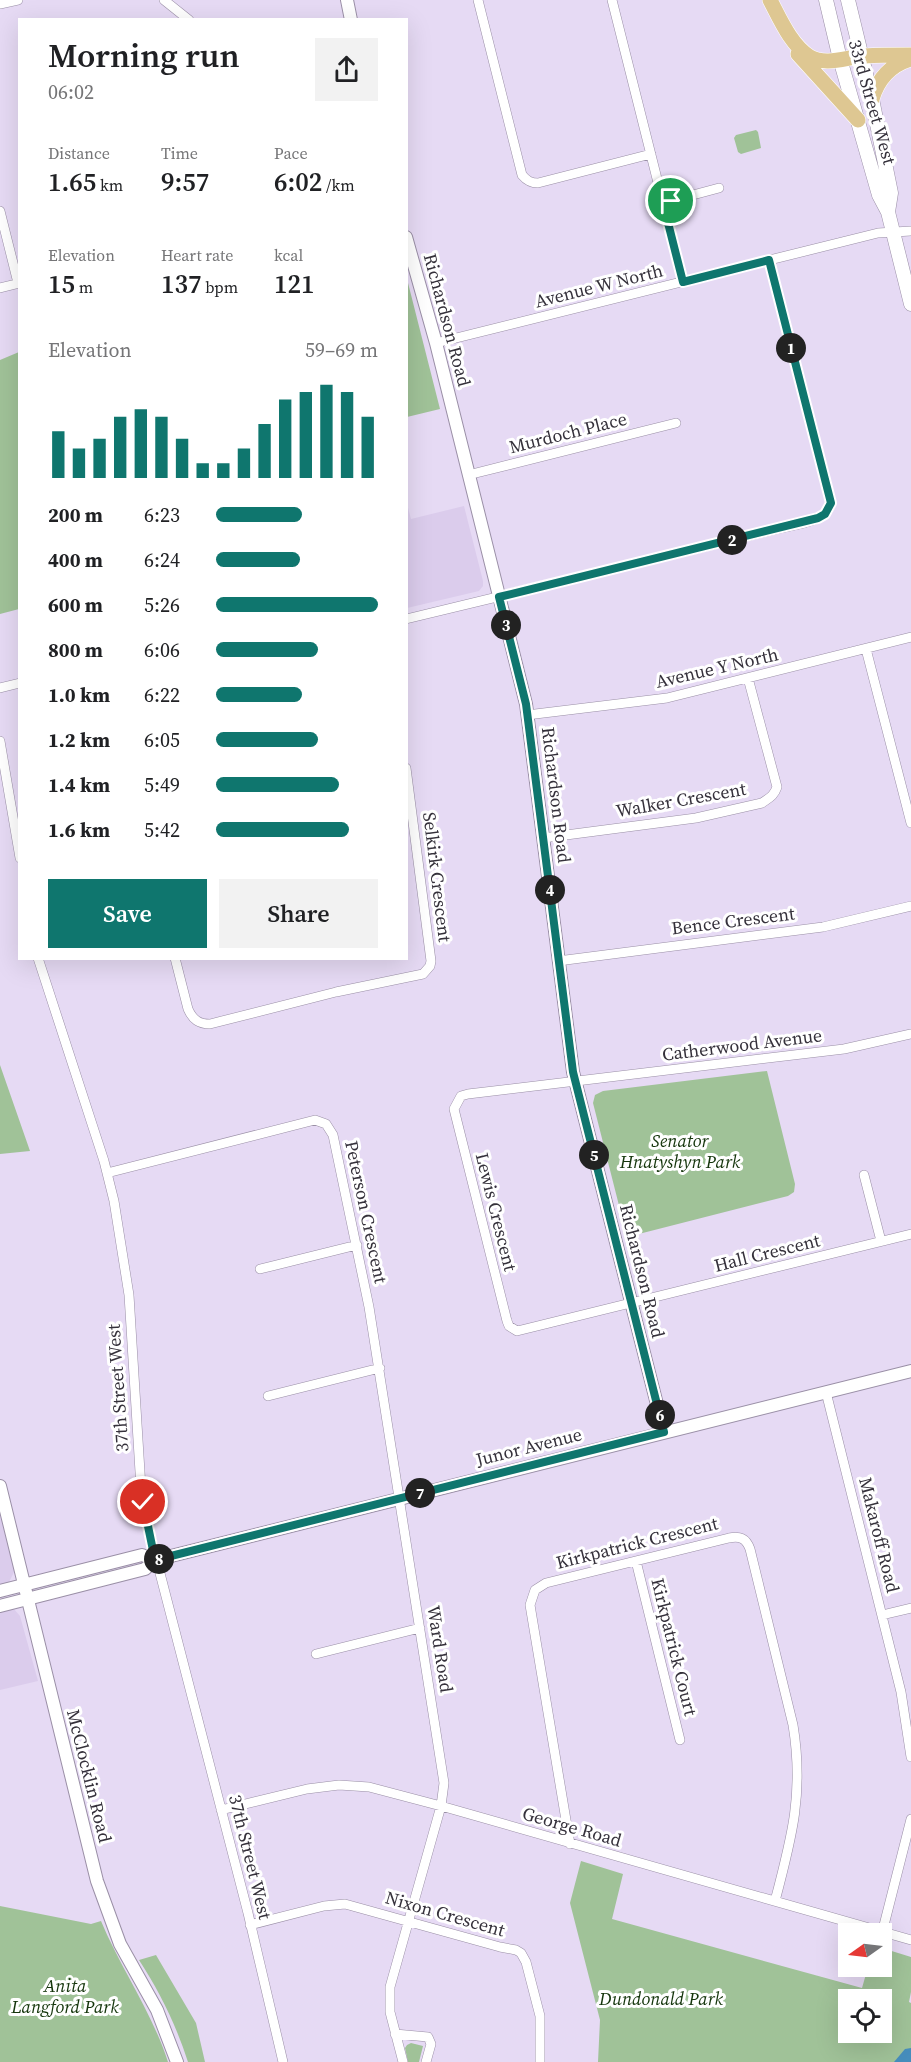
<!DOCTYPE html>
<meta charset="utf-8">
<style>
:root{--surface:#fff;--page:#f2f2f2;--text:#202124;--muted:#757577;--accent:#0f766e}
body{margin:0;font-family:"Source Serif 4",serif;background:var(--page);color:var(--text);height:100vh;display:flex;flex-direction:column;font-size:22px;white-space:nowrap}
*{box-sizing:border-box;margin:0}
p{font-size:20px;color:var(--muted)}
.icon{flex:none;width:33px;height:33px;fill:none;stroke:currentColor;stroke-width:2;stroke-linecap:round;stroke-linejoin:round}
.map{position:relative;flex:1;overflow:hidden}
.details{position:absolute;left:18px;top:18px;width:390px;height:942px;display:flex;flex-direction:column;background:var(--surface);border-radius:0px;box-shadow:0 6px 24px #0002}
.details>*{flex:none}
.needle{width:39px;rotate:256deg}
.tools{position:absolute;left:838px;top:1923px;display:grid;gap:12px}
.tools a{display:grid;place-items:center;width:54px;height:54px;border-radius:0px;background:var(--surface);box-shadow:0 6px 24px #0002;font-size:30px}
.pin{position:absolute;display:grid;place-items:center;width:51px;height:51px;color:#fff;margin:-26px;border:3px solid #fff;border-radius:50%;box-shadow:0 2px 6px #0007}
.km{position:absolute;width:30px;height:30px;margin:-15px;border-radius:50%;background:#222;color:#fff;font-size:16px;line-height:30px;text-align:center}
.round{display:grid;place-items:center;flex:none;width:63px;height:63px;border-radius:0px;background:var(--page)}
.head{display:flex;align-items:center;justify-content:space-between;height:102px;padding:0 30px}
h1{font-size:33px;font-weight:600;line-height:45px}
.figures{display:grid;grid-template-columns:repeat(3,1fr);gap:9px;height:102px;padding:6px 30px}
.figures div{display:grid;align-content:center}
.figures b{font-size:26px;font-weight:600}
.figures small{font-size:16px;font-weight:400}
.figures p{font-size:16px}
.chart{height:168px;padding:12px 30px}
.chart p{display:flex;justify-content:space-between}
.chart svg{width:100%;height:108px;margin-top:6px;stroke:var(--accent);stroke-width:6}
.primary-button{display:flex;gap:12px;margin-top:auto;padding:12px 30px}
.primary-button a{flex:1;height:69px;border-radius:0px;background:var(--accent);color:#fff;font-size:24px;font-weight:600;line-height:69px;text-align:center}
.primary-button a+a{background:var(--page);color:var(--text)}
ul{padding:0 30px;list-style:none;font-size:20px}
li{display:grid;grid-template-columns:96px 72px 1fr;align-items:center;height:45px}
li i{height:15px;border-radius:8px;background:var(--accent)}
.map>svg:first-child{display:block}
.built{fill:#dbccec}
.green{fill:#a0c298;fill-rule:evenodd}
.water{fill:#468dbc}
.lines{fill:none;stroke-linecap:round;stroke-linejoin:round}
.minor-casing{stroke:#9a8fa6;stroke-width:10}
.tertiary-casing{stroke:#9a8fa6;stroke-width:14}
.secondary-casing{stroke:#9a8fa6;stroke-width:15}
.trunk-casing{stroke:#fff;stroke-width:16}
.minor{stroke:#fff;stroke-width:9}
.tertiary{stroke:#fff;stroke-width:12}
.secondary{stroke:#fff;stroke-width:14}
.trunk{stroke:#dec792;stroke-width:15}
.route-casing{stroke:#fff;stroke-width:12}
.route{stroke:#0f766e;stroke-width:8}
.labels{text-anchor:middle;stroke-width:6;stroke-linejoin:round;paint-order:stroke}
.street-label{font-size:18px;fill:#35313b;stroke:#fff}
.park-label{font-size:18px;font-style:italic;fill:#14350b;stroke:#fff}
</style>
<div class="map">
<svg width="911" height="2062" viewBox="0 0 911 2062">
<rect width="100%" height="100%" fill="#e6daf4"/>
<!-- built -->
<path class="built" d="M 407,504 L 411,519 L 464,506 L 483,581 L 483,586 L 479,591 L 407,608 Z
M 0,1513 L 15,1570 L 9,1582 L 0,1586 Z
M 13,1608 L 20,1616 L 38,1681 L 0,1690 L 0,1610 Z"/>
<!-- green -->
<path class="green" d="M 756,130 L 758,132 L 761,148 L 741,154 L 738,152 L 734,138 L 736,135 Z
M 407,279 L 440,409 L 407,417 L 406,417 Z
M 19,352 L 19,609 L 0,614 L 0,360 Z
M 0,1065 L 30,1151 L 0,1154 Z
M 767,1071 L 795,1184 L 794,1192 L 788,1196 L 627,1237 L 593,1103 L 595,1095 L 603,1091 Z
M 581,1861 L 623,1874 L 612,1919 L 862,1988 L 868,1967 L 882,1966 L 882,1948 L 911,1957 L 911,1992 L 909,2002 L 911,2003 L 911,2062 L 598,2062 L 600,2020 L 570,1903 ZM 849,2000 L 882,2000 L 882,2032 L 849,2032 Z
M 0,1906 L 91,1924 L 101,1921 C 121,1969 152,2012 168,2062 L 0,2062 Z
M 156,1955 L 196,2023 L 205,2062 L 188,2062 C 176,2025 160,1992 139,1960 Z
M 411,2043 L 423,2046 L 419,2062 L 408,2062 L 405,2048 L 407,2045 Z"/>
<!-- water -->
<path class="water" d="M 911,2048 L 911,2062 L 894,2062 L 905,2049 Z"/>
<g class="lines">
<defs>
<path id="minor" d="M 164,0 L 189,20
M 478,0 L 522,175 C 527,181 531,183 538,183 L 651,154
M 612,0 L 683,282
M 0,4 L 18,0
M 663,203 L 719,188
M 0,211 L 18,283
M 0,288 L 20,283
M 436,343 L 878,233 L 911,231
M 468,475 L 676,423
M 406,619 L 773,530 C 790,525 826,524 831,503 L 769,260
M 866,649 L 911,823
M 0,688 L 20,683
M 527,715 L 667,698 L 911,637
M 0,741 L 20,858
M 543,838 L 696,818 L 762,803 C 769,798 774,796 777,787 L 748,678
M 38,958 L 104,1161 L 114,1201 L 129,1295 L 141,1488 L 147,1523 L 248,1913 L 283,2062
M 175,958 L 188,1009 C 193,1020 199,1024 210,1024 L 336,992 L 423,974 L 430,966 L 431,961 L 406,768
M 558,961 L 823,927 L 911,906
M 911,1034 L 844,1049 L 468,1094 L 461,1096 L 454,1109 L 507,1321 L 509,1326 L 517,1331 L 911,1234
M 107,1173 L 315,1120 L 326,1124 L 333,1135 L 369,1307 L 444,1783 L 441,1806 L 390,1987 L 390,2012 L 403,2062
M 864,1175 L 881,1241
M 260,1269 L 357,1245
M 826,1392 L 901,1692 L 911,1757
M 268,1396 L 380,1368
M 636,1561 L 680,1740
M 882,1615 L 911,1608
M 316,1654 L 420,1628
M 221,1810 L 307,1789 L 339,1785 L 369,1787 L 441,1806 L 911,1940
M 570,1844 L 530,1605 L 535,1590 L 546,1583 L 729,1538 C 740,1536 746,1538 750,1549 L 793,1725 C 804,1792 792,1837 775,1901
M 250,1925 L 324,1906 L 345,1904 L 500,1947 L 516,1950 L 521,1953 L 526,1962 L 540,2016 L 540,2062
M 882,1933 L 911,1819
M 395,2034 L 428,2037 L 431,2044 L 426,2062"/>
<path id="tertiary" d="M 347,0 L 351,20
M 406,237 L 436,343 L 526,704 L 573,1072 L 664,1432
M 0,1486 L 97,1881 L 120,1944 L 157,2010 L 177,2062
M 0,1591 L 142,1555 L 155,1560 L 911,1371
M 0,1606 L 145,1569 L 155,1560"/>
<path id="secondary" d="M 826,0 L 840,59 L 879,195 L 888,212 L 911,304
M 848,0 L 872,99 L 891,193 L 888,212"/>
<path id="trunk" d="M 770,0 C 780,19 791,45 810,57 C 826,66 847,57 864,56 C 880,55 895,55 911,55
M 798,54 L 858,120
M 872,99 C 878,79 890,65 911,59"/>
</defs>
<!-- minor casing -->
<use href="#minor" class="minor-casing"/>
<!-- tertiary casing -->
<use href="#tertiary" class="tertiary-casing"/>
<!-- secondary casing -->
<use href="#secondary" class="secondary-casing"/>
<!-- trunk casing -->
<use href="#trunk" class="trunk-casing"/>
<!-- minor -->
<use href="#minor" class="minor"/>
<!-- tertiary -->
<use href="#tertiary" class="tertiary"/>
<!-- secondary -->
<use href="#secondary" class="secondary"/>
<!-- trunk -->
<use href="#trunk" class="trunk"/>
</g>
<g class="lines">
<defs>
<path id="route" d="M 143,1502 L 155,1560 L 664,1432 L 573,1072 L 526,704 L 499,597 L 818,518 L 825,514 L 831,503 L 769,260 L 683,282 L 663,203 L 671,201"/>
</defs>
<!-- route casing -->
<use href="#route" class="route-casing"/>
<!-- route -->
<use href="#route" class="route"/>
</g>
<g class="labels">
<!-- street labels -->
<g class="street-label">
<text transform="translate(872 102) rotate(74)" y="6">33rd Street West</text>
<text transform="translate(599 286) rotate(-14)" y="6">Avenue W North</text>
<text transform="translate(447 320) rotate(75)" y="6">Richardson Road</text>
<text transform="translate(568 433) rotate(-14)" y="6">Murdoch Place</text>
<text transform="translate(717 668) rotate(-13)" y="6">Avenue Y North</text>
<text transform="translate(556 795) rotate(83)" y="6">Richardson Road</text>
<text transform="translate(681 800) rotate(-10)" y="6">Walker Crescent</text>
<text transform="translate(437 877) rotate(83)" y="6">Selkirk Crescent</text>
<text transform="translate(733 921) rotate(-7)" y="6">Bence Crescent</text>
<text transform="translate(742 1045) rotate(-7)" y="6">Catherwood Avenue</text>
<text transform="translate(366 1212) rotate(78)" y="6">Peterson Crescent</text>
<text transform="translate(496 1212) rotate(76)" y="6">Lewis Crescent</text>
<text transform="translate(767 1253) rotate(-14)" y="6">Hall Crescent</text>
<text transform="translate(642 1271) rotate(76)" y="6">Richardson Road</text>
<text transform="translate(118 1388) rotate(-94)" y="6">37th Street West</text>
<text transform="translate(529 1447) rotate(-14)" y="6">Junor Avenue</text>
<text transform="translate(879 1535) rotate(76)" y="6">Makaroff Road</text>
<text transform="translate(637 1543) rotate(-14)" y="6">Kirkpatrick Crescent</text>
<text transform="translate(674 1647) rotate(76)" y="6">Kirkpatrick Court</text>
<text transform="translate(440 1649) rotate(81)" y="6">Ward Road</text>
<text transform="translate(89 1776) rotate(76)" y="6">McClocklin Road</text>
<text transform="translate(572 1827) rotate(16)" y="6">George Road</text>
<text transform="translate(250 1857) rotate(76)" y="6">37th Street West</text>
<text transform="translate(445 1914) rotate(16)" y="6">Nixon Crescent</text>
</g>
<!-- park labels -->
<g class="park-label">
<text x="680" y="1147">Senator<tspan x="680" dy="21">Hnatyshyn Park</tspan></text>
<text x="65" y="1992">Anita<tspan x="65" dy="21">Langford Park</tspan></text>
<text x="661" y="2005">Dundonald Park</text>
</g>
</g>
</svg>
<div class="tools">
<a><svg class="needle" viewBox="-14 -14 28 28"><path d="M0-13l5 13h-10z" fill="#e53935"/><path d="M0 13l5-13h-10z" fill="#757577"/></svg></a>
<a><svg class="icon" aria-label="locate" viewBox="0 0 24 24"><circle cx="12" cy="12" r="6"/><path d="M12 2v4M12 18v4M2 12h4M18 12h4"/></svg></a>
</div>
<div class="pin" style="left:671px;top:201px;background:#1e9e55"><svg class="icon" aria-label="arrive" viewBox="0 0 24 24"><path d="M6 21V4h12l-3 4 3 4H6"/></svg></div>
<div class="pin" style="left:143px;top:1502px;background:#d93025"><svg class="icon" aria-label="check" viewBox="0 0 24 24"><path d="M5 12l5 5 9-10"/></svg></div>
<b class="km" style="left:791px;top:348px">1</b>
<b class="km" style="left:732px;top:540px">2</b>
<b class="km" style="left:506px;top:625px">3</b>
<b class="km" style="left:550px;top:890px">4</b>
<b class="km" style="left:594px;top:1155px">5</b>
<b class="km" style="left:660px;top:1415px">6</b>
<b class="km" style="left:420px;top:1493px">7</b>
<b class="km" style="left:159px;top:1559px">8</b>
<section class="details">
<div class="head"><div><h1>Morning run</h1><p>06:02</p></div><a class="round"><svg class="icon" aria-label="share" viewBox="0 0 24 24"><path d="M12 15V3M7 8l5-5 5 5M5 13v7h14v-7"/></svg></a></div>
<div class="figures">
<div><p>Distance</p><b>1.65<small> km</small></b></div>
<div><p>Time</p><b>9:57</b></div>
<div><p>Pace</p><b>6:02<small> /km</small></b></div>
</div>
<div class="figures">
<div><p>Elevation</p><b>15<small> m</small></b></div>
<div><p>Heart rate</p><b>137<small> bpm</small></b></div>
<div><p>kcal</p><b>121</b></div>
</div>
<div class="chart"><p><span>Elevation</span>59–69 m</p>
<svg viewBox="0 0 160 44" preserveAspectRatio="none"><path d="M5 44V25M15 44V32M25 44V28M35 44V19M45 44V16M55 44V19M65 44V28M75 44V38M85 44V38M95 44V32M105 44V22M115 44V12M125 44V9M135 44V6M145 44V9M155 44V19"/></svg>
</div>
<ul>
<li><b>200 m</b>6:23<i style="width:53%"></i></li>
<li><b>400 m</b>6:24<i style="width:52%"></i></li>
<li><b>600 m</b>5:26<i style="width:100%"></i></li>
<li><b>800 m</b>6:06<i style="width:63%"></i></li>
<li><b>1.0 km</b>6:22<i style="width:53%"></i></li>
<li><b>1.2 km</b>6:05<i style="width:63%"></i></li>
<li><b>1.4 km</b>5:49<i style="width:76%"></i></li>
<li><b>1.6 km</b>5:42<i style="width:82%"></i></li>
</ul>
<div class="primary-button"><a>Save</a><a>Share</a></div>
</section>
</div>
